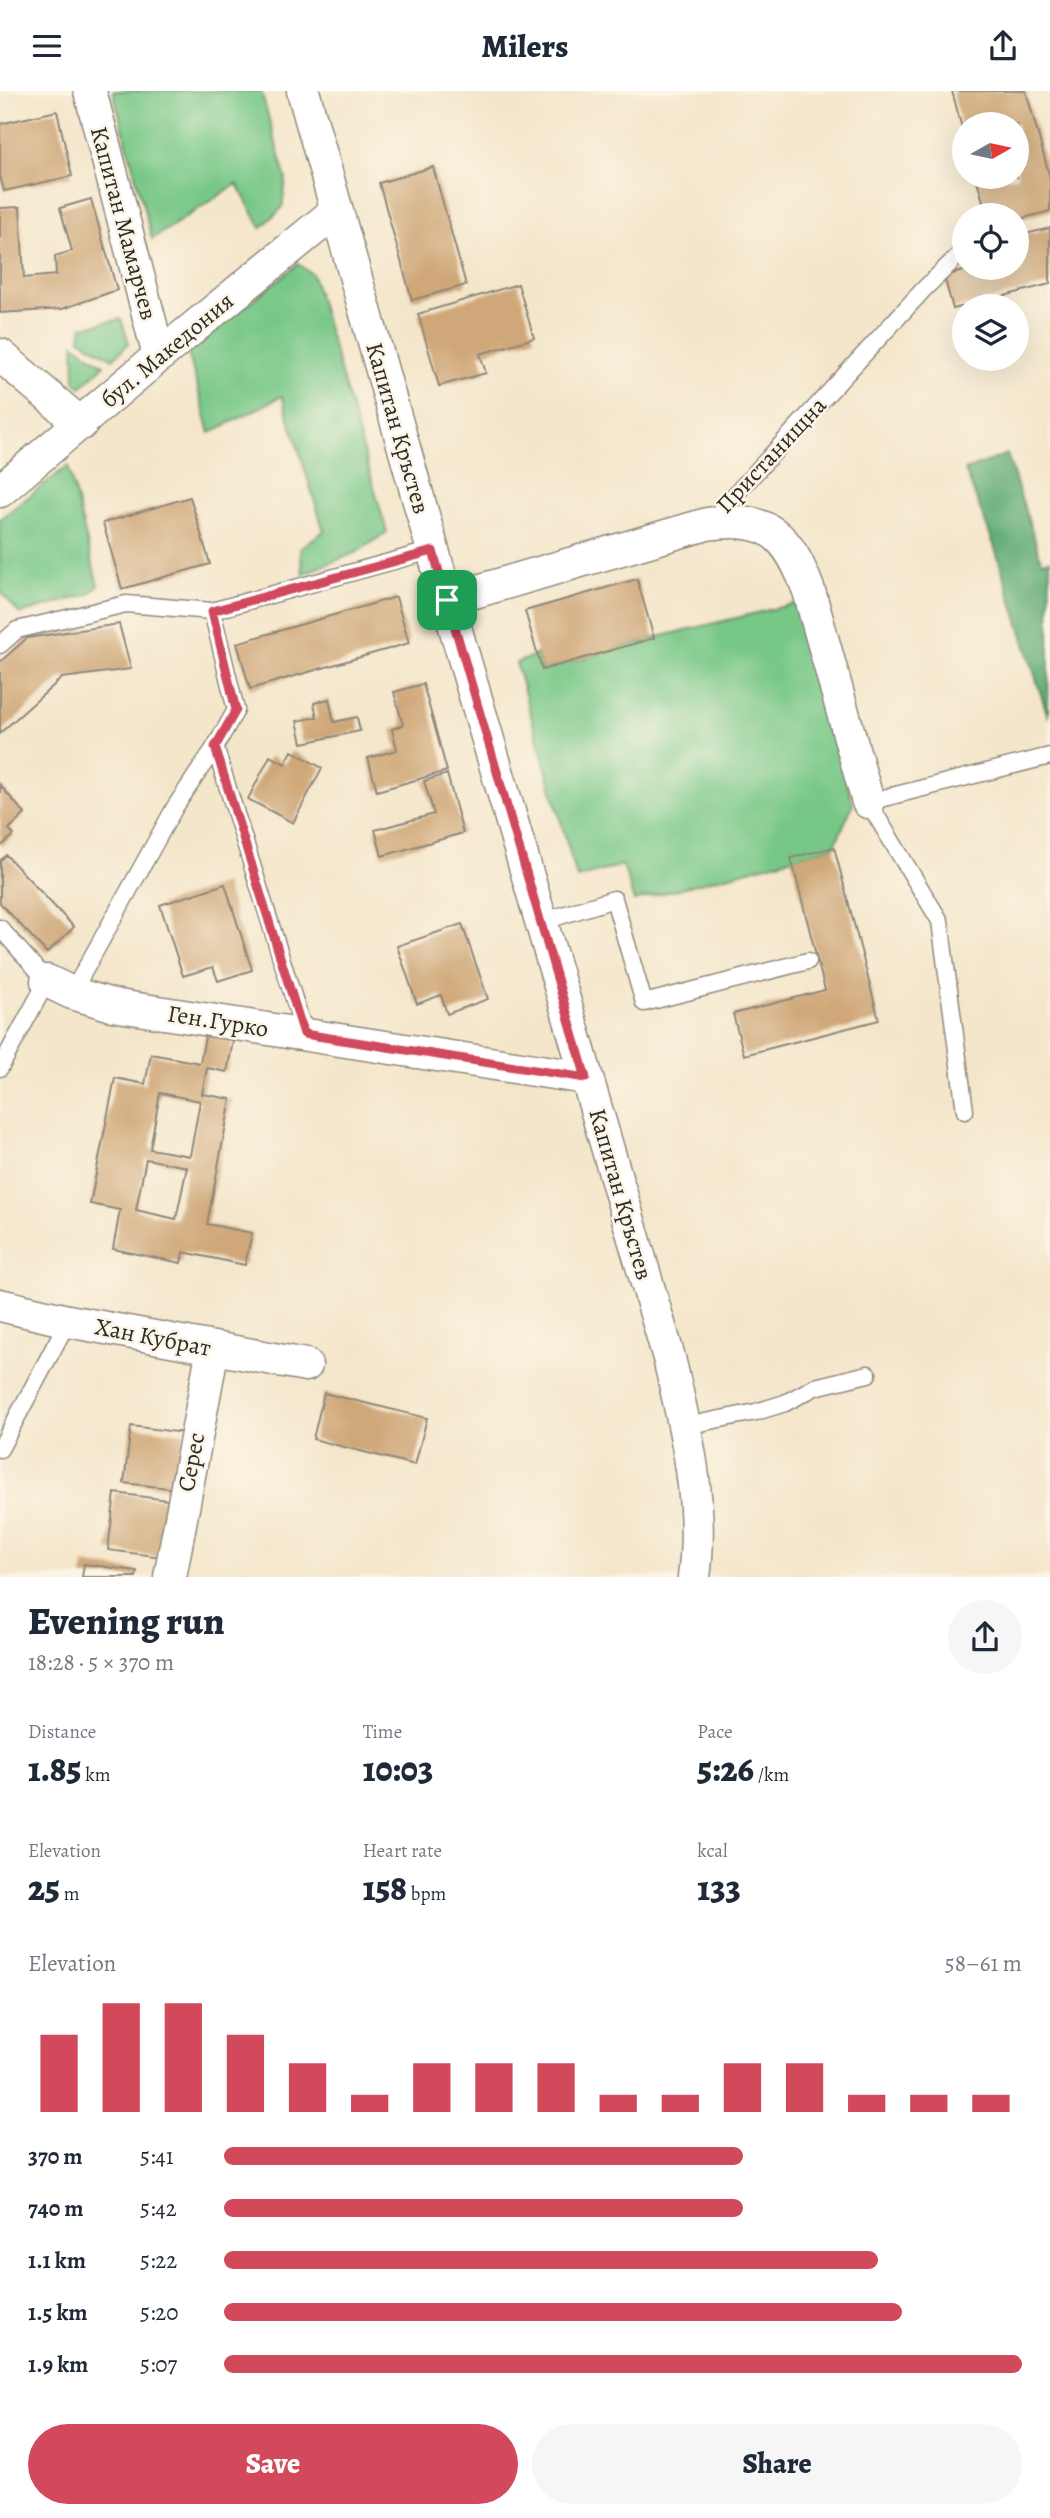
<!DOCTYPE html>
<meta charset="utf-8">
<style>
:root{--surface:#fff;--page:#f6f6f7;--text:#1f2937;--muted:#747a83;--accent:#d1495b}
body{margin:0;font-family:Alegreya,serif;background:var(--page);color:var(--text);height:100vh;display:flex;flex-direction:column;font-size:26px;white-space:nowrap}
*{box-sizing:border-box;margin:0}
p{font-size:23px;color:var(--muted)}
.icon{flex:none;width:38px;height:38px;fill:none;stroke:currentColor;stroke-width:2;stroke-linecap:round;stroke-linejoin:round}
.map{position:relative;height:1486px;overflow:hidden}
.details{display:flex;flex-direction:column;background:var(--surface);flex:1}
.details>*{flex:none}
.needle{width:46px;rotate:81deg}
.controls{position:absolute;left:952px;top:21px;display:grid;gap:14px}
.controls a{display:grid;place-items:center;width:77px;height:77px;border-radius:50%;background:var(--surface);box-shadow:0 7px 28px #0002;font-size:35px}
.pin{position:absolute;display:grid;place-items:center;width:60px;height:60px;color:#fff;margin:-30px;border-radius:14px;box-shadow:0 4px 10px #0006}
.round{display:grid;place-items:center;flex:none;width:74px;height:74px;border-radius:37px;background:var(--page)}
.summary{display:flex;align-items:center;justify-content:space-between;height:119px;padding:0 28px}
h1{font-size:38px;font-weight:800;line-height:52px}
.metrics{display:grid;grid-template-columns:repeat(3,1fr);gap:10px;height:119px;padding:7px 28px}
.metrics div{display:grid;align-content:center}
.metrics b{font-size:35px;font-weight:800}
.metrics small{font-size:19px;font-weight:400}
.metrics p{font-size:19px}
.chart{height:196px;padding:14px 28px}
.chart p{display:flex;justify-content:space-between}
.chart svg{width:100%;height:126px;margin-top:7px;stroke:var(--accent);stroke-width:6}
.primary-button{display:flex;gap:14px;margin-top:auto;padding:14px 28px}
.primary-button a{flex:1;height:80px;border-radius:42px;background:var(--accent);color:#fff;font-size:28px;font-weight:800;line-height:80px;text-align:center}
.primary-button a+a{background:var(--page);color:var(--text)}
ul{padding:0 28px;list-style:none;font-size:23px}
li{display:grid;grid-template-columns:112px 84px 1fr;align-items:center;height:52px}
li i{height:18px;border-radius:9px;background:var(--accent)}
header{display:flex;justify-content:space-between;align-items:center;height:91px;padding:0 28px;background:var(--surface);font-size:32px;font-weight:800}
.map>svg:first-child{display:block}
.green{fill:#77c787;stroke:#517959;stroke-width:2}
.forest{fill:#61ac74;stroke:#466c50;stroke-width:2}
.building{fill:#cfa778;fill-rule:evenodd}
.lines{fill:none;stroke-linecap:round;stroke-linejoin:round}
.lane-casing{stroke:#90887b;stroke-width:19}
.street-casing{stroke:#90887b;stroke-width:35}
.lane{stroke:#fff;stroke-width:16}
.street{stroke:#fff;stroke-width:32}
.route-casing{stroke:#fff;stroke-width:14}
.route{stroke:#d1495b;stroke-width:9}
.labels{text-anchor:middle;stroke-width:5;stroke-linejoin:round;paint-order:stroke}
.street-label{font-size:24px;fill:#2b2b2b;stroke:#fcf5e5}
</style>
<header><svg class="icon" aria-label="menu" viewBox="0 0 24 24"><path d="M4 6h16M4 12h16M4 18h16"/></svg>Milers<svg class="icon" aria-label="share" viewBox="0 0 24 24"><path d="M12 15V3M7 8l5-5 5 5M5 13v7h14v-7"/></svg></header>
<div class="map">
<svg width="1050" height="1486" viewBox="0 0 1050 1486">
<rect width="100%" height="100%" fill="#fcf5e5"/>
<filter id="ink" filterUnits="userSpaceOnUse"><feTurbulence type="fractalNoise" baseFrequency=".0143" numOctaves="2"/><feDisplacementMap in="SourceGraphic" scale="14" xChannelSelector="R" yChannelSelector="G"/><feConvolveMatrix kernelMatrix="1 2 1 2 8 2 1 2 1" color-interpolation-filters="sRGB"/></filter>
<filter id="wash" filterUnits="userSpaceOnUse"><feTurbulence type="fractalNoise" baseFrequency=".00686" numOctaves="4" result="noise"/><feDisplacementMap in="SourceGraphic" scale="28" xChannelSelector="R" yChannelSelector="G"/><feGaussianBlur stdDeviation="1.57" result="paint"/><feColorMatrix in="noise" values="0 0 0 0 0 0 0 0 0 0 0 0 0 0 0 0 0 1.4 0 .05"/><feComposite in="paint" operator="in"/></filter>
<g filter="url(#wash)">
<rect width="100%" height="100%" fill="#f4e6cb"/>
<!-- green -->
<path class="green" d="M 113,0 L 261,0 L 286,88 L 282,117 L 261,137 L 237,93 L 152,148 Z
M 298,173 L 312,183 L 387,441 L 357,461 L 303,483 L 300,457 L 324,440 L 282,305 L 210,342 L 188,261 Z
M 121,228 L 129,252 L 113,268 L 80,248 L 82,236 Z
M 74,253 L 104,274 L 81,296 L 75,291 Z
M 68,375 L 98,495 L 89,503 L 20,523 L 0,500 L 0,428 Z
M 797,512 L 853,713 L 834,756 L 634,810 L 623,774 L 577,787 L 516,572 L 537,563 L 542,579 L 654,547 Z"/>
<!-- forest -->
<path class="forest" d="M 1007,363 L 1042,471 L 1050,469 L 1048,626 L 994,454 L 965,379 Z"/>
<g id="blocks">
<!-- building -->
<path class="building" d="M 952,0 L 1026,0 L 1050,87 L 1050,120 L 1017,129 L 1017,124 L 987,124 L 976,86 L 1017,86 L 1017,33 L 964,33 L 963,41 Z
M 57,20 L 72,85 L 4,100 L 0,85 L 0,33 Z
M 433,76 L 466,194 L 412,209 L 379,92 Z
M 91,108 L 117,199 L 62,218 L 0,222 L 0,117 L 20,116 L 24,187 L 56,184 L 55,165 L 72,160 L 60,117 Z
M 1050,137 L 1050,193 L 953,218 L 944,185 L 975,177 L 1017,177 L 1017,145 Z
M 518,193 L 534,247 L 480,263 L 486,282 L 439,295 L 418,223 Z
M 190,406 L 210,473 L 122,498 L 103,432 Z
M 637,488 L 654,547 L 542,579 L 525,520 Z
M 396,506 L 409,552 L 250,598 L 237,552 Z
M 119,533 L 131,578 L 62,587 L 0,642 L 0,571 L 27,547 Z
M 423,593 L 447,680 L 377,700 L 368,667 L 397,659 L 392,638 L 403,634 L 394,601 Z
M 329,608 L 334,631 L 357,626 L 360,640 L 302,652 L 297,630 L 317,626 L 314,612 Z
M 292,660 L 322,677 L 293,732 L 248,708 L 270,665 L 285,673 Z
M 447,683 L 463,742 L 382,765 L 375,739 L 434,723 L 424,690 Z
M 0,694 L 25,723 L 9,738 L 14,744 L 0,756 Z
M 834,756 L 879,929 L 744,964 L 733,923 L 825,899 L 791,767 Z
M 6,764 L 74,836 L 47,862 L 0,812 L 0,770 Z
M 225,793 L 252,879 L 218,890 L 213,876 L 183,885 L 160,814 Z
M 462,833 L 488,908 L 447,923 L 441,904 L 417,913 L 397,855 Z
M 207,935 L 235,940 L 227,981 L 207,977 L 202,1003 L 231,1008 L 207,1133 L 252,1142 L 245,1174 L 183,1161 L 181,1172 L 113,1158 L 120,1119 L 90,1113 L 115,987 L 145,993 L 151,963 L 200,972 ZM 160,1002 L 200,1010 L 190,1065 L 150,1058 ZM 146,1068 L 187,1076 L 176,1128 L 136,1119 Z
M 324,1302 L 427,1327 L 415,1374 L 313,1348 Z
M 131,1335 L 185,1342 L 177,1398 L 124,1392 Z
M 115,1402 L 168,1409 L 161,1466 L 108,1459 Z
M 84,1473 L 137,1480 L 136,1486 L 82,1486 Z"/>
</g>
</g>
<g filter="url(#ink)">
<use href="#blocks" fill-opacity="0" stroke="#90887b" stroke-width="2"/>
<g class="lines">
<defs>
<path id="lane" d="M 709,432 L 924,198 L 963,160
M 0,554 L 17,539 L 126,513 L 212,520
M 215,656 L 305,943
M 541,831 L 614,808 L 644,912 L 808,870
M 0,837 L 47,890 L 0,977
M 72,902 L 175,716 L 215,656 L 236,619 L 212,520 L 433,459
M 965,1020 L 940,830 L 868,711 L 1050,665
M 685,1335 L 756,1321 L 785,1312 L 815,1296 L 868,1283
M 0,1358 L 68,1230"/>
<path id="street" d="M 90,0 L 159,265
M 303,0 L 447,509 L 669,1267 C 686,1338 704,1413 694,1486
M 0,264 L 81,333
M 0,400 L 159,265 L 336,120
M 447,509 L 707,433 C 769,424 788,444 809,500 L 868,711
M 47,890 L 72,902 L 112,914 L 586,987
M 0,1214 L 68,1230 L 306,1274
M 170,1486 L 213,1257"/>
</defs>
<!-- lane casing -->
<use href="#lane" class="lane-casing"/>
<!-- street casing -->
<use href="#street" class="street-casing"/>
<!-- lane -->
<use href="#lane" class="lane"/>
<!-- street -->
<use href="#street" class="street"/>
</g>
</g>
<g class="lines" filter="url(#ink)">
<defs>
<path id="route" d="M 433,460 L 447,509 L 586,987 L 304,943 L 215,656 L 236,619 L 212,520 Z"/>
</defs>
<!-- route casing -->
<use href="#route" class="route-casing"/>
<!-- route -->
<use href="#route" class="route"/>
</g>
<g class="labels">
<!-- street labels -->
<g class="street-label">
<text transform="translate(124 132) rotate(75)" y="8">Капитан Мамарчев</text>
<text transform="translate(167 259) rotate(-40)" y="8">бул. Македония</text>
<text transform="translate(398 337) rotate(74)" y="8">Капитан Кръстев</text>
<text transform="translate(771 364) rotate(-47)" y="8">Пристанищна</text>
<text transform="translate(218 930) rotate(9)" y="8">Ген.Гурко</text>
<text transform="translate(621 1103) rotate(74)" y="8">Капитан Кръстев</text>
<text transform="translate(153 1246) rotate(11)" y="8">Хан Кубрат</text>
<text transform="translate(191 1371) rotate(-79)" y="8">Серес</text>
</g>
</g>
</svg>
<div class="controls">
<a><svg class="needle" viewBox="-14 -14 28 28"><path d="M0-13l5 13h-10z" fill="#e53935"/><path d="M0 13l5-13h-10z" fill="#747a83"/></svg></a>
<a><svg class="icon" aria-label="locate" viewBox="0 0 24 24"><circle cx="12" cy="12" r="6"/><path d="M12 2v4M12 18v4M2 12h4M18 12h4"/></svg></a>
<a><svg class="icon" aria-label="layers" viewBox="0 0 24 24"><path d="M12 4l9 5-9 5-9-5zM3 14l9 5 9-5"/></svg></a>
</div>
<div class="pin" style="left:447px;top:509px;background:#1e9e55"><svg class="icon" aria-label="arrive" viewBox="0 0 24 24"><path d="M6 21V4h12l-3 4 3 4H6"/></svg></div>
</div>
<section class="details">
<div class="summary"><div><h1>Evening run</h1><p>18:28 · 5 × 370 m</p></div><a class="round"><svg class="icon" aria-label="share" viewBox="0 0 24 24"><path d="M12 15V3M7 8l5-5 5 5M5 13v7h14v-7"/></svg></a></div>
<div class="metrics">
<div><p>Distance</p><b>1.85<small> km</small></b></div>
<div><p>Time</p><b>10:03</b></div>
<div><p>Pace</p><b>5:26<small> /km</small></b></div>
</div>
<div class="metrics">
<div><p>Elevation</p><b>25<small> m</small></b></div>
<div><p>Heart rate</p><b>158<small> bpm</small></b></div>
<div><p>kcal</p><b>133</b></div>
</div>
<div class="chart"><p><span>Elevation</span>58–61 m</p>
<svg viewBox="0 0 160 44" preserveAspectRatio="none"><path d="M5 44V17M15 44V6M25 44V6M35 44V17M45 44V27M55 44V38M65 44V27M75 44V27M85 44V27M95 44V38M105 44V38M115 44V27M125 44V27M135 44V38M145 44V38M155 44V38"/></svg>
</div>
<ul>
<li><b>370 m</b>5:41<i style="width:65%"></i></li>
<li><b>740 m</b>5:42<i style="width:65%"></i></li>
<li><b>1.1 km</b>5:22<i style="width:82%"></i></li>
<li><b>1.5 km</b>5:20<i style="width:85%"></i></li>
<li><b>1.9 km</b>5:07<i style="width:100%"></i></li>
</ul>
<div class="primary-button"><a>Save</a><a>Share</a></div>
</section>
